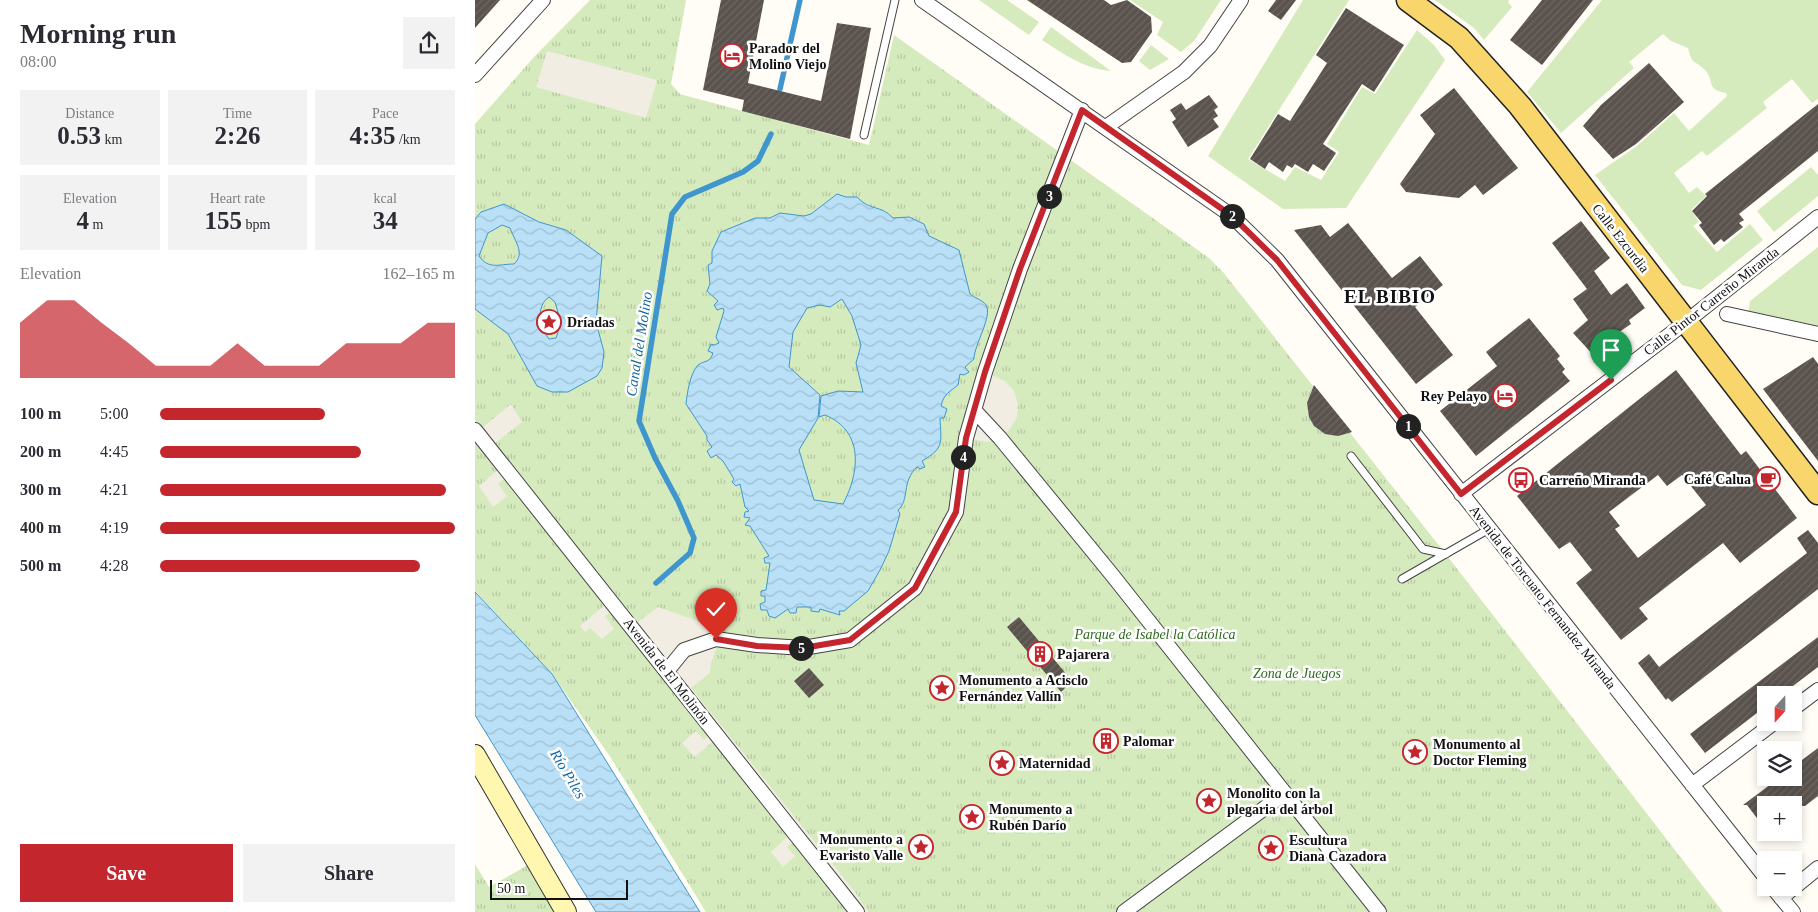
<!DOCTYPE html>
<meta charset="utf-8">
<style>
:root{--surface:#fff;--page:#f2f2f3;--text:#2b2b33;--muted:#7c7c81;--accent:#c4262e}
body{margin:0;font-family:"Times New Roman",serif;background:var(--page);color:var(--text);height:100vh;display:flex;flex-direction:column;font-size:19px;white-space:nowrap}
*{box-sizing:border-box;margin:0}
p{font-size:16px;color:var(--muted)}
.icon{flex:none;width:28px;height:28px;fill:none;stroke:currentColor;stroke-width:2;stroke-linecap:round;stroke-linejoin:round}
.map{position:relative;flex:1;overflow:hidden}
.sheet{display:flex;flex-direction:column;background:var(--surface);width:475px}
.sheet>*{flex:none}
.needle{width:32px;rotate:201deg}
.buttons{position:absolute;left:1282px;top:686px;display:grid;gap:10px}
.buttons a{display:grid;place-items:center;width:45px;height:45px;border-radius:0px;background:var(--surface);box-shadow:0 2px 8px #0003;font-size:25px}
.scale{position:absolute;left:15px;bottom:12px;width:138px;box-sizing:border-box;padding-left:5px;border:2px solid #111;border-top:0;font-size:14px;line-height:18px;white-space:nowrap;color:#111;-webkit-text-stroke:4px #fff;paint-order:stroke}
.pin{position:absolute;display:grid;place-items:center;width:42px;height:42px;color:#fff;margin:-51px -21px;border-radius:50% 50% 50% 0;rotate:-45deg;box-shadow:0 0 5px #0007}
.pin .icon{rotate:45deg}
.km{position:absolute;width:25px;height:25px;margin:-12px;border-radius:50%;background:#222;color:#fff;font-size:14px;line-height:25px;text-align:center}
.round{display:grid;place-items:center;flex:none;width:52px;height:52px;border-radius:0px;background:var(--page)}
.head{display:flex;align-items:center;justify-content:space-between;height:85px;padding:0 20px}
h1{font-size:28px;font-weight:600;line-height:38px}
.figures{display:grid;grid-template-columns:repeat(3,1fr);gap:8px;height:85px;padding:5px 20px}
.figures div{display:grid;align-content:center;border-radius:0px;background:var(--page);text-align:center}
.figures b{font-size:25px;font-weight:600}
.figures small{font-size:14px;font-weight:400}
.figures p{font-size:14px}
.chart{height:140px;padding:10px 20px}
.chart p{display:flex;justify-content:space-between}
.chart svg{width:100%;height:90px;margin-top:5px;fill:var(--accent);opacity:.7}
.action{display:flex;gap:10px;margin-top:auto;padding:10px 20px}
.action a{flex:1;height:58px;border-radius:0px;background:var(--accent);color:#fff;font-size:20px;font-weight:600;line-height:58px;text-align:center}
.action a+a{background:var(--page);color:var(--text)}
ul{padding:0 20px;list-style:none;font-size:16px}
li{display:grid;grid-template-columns:80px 60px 1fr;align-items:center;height:38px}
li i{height:12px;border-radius:6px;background:var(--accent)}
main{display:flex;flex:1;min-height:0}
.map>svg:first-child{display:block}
.grass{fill:#d5ebbd}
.park{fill:url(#park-tufts)}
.plaza{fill:#f1ede2}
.water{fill:url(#water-waves);stroke:#3f96cf;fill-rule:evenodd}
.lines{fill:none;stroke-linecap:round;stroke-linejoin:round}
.stream{stroke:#3f96cf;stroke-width:5.5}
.building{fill:url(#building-hatch);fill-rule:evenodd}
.lane-casing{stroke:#444;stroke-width:9}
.street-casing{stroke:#444;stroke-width:16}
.secondary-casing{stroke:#333;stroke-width:22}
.primary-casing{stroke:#222;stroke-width:25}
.lane{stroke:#fff;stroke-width:7}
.street{stroke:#fff;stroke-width:14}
.secondary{stroke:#fff6b0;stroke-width:20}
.primary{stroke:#f9d66b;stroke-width:22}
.route-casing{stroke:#fff;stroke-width:10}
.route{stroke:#c4262e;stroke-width:6}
.labels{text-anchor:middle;stroke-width:5;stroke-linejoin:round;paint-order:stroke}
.poi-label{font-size:14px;font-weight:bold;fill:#111;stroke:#fff;text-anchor:start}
.street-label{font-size:14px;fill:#111;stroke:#fff}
.park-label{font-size:14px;font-style:italic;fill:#2f6b1f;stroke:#fff}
.water-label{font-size:15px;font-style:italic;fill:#1768a6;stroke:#fff}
.district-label{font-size:19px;font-weight:bold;letter-spacing:1px;fill:#111;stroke:#fff}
</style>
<main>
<section class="sheet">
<div class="head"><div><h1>Morning run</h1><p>08:00</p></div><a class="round"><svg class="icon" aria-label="share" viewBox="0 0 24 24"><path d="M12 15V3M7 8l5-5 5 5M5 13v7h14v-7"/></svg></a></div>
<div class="figures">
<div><p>Distance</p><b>0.53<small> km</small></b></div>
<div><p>Time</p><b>2:26</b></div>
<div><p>Pace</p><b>4:35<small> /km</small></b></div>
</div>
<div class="figures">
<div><p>Elevation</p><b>4<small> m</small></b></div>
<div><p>Heart rate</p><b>155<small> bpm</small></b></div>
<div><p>kcal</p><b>34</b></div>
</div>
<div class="chart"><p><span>Elevation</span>162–165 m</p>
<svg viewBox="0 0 160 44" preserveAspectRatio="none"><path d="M0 44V17L10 6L20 6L30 17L40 27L50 38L60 38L70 38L80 27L90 38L100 38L110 38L120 27L130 27L140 27L150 17L160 17V44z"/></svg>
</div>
<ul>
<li><b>100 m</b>5:00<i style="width:56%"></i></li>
<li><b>200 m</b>4:45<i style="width:68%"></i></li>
<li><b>300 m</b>4:21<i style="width:97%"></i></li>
<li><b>400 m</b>4:19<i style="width:100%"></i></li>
<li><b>500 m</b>4:28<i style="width:88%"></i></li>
</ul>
<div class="action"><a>Save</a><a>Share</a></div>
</section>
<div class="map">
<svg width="1343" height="912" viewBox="0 0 1343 912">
<defs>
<pattern id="park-tufts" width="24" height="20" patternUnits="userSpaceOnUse" patternTransform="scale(1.25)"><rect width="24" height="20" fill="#d5ebbd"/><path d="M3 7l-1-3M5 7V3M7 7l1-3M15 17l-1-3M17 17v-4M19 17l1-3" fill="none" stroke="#b6c8a1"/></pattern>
<pattern id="water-waves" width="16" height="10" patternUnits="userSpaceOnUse" patternTransform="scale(1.25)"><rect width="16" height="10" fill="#b9e0f7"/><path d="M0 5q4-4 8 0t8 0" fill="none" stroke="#9ebfd3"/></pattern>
<pattern id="building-hatch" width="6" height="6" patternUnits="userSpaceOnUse" patternTransform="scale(1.25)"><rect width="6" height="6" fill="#5a524d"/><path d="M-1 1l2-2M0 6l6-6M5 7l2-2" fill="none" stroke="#6d6662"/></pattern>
</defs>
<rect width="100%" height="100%" fill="#fffdf5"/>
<!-- grass -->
<path class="grass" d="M 504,0 L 532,0 L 564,22 L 554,35 Z
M 655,0 L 746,0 L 719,41 L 706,52 L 682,35 L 688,22 Z
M 828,0 L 874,0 L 773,159 L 810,181 L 820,167 L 846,180 L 864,152 L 852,144 L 887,87 L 900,94 L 942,30 L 959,45 L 970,60 L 871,208 L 808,209 L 733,156 Z
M 960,0 L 1034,0 L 1033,2 L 1037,7 L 1009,40 L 999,28 Z
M 1127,0 L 1343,0 L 1343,99 L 1337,103 L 1317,79 L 1288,102 L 1292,108 L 1232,156 L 1227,151 L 1199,173 L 1214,193 L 1222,187 L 1231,196 L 1216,210 L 1224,222 L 1218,226 L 1242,252 L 1275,224 L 1288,240 L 1226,290 L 1207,285 L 1120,175 L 1162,146 L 1199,113 L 1214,131 L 1252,96 L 1251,93 C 1230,90 1240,79 1229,69 C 1218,59 1217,65 1213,48 L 1196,41 L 1188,34 L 1154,62 L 1159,68 L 1086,133 L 1052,92 Z
M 576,27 L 636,71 C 609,69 589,54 567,40 Z
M 676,45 L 694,59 L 675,70 L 664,61 Z
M 1336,167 L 1343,175 L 1343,196 L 1299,232 L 1282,211 Z
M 1343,247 L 1343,327 L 1273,313 L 1275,301 Z"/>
<!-- park -->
<path class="park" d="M 115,0 L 211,0 L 196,84 L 205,94 L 394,145 L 419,35 L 734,258 L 748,272 L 966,548 L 1248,912 L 231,912 L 136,758 L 77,674 L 0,591 L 0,124 L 59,57 Z
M 62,860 L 91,912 L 0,912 L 0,864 L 14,887 Z"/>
<!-- plaza -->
<path class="plaza" d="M 72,51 L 182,80 L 171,118 L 61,87 Z
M 510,372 L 530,381 L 539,391 L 543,404 L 542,417 L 535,429 L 525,438 L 512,442 L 491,438 Z
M 36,404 L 47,422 L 19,444 L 163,622 L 183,607 L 248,630 L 236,663 L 235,673 L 216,688 L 380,892 L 393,912 L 375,912 L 319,841 L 312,847 L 320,856 L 308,867 L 296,852 L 314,835 L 239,741 L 219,757 L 207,743 L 221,731 L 229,740 L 234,735 L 136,612 L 130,616 L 139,629 L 127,639 L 115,628 L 110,632 L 105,626 L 131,604 L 30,478 L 23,484 L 32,496 L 18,507 L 4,486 L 23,470 L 0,441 L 0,420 L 7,428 Z"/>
<!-- water -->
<path class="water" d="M 362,194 L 371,197 L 382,197 C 396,212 405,204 418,218 L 434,217 L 449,224 L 454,236 L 484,250 L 495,294 C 499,298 508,300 511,305 C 518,316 499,345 499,359 L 490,367 L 494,372 L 489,375 L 485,374 L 483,385 C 475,392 469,393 466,406 L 472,409 L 469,418 L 465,418 C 466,442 470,448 447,461 L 450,467 L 445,469 L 442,467 C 426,482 435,500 423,510 L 425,514 L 414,551 L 405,570 L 393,591 L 369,611 L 364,611 L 365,615 L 345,609 L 344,612 L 336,611 L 336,607 L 322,607 L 321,613 L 315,613 L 313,609 L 300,618 L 294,616 L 292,610 L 286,610 L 285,604 L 290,602 L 290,596 L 286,596 L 286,591 L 291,590 L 295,563 L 290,563 L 289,558 L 294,556 L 275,526 L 270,525 L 275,518 L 269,517 L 270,512 L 274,511 L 270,507 L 265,484 L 261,486 L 257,482 L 259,479 L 248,461 L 241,455 L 236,458 L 232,451 L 237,447 L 232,440 L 232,436 L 211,404 C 212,394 215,373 223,365 C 230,360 235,363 238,353 L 233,351 L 236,344 L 239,345 L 244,343 L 241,337 L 249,311 L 248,308 L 242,310 L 239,305 L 243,301 L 232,291 L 235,284 L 233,265 L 237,263 L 237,251 L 246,232 L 280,218 L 295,218 L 305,213 L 329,216 L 336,214 ZM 367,299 L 377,316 L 386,345 L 381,363 L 388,392 L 363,391 L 346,396 L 344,417 L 350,415 C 389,431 385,472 368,504 L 339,500 L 324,450 L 343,418 L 345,395 L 314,367 L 318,332 L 332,308 L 345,305 L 355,307 Z
M 29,204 L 64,222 L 91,230 L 127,256 L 121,322 L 129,352 L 127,368 L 122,376 L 93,392 L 77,392 L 62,386 L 33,334 L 0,309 L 0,219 L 6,212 ZM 27,225 L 35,228 C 39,240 51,253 39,264 C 24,264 14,270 4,256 L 13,233 ZM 74,297 L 80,302 L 86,323 L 81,338 L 74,339 C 65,327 60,307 74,297 Z
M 0,592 L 77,674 L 225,912 L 121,912 L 0,715 Z
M 934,741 L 949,760 L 945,764 C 935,765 928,759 928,749 Z"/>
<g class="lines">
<!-- stream -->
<path class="stream" d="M 305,89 L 325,0
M 181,583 L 215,553 L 219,538 L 203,501 L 180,458 L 164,421 L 197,214 L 210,197 L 268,172 L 283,161 L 296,134"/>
</g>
<!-- building -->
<path class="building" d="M 0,0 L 25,0 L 0,28 Z
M 246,0 L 289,0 L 273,83 L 346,101 L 362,23 L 396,28 L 375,139 L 267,111 L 269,100 L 228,90 Z
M 552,0 L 629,0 L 636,5 L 652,0 L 676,17 L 677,32 L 656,62 L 647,63 Z
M 801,0 L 821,0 L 806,20 L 793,11 Z
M 1067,0 L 1118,0 L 1067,65 L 1035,40 Z
M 871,8 L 929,45 L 899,92 L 887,84 L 848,144 L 861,153 L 849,171 L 838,164 L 833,172 L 820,164 L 817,168 L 812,165 L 808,172 L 794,162 L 790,169 L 775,159 L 803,114 L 815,121 L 852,63 L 841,55 Z
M 1174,63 L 1209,102 L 1161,144 L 1138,159 L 1108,126 L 1126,105 Z
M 979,88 L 1043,168 L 1008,195 L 1000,185 L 984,198 L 931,192 L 925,184 L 960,134 L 945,115 Z
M 734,95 L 743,107 L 739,110 L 743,116 L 738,119 L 744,127 L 713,147 L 697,122 L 701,119 L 695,110 L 706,103 L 711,110 Z
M 1343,104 L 1343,151 L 1264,214 L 1269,220 L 1264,223 L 1268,227 L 1249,242 L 1246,239 L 1239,245 L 1224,225 L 1227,223 L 1217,211 L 1232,196 L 1230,194 Z
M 1106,221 L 1135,258 L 1119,271 L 1136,295 L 1152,283 L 1170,308 L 1154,320 L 1156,324 L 1140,335 L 1143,338 L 1121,358 L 1098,333 L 1113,320 L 1098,299 L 1112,289 L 1077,243 Z
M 873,223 L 917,278 L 945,256 L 968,285 L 940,307 L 978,355 L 941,384 L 819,230 L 846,225 L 855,237 Z
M 1054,318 L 1085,356 L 1082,359 L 1090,369 L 1087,372 L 1095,381 L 1001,456 L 965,411 L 1022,366 L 1011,352 Z
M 1338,357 L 1343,364 L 1343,461 L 1288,389 Z
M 1201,370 L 1266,455 L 1271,451 L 1322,518 L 1265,563 L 1248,543 L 1164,608 L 1173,619 L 1146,640 L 1101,583 L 1117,570 L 1095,542 L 1084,549 L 1042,496 ZM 1183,475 L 1192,486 L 1207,475 L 1231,505 L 1163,558 L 1140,529 L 1145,526 L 1134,512 Z
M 839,385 L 877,432 L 863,436 L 850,434 L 839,426 L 834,417 L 832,403 Z
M 1333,530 L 1343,543 L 1343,589 L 1197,702 L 1193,698 L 1191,700 L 1163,663 L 1174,654 L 1184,667 L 1332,553 L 1322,538 Z
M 544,617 L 597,681 L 586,692 L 532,627 Z
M 1343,637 L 1343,667 L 1306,695 L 1291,695 L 1291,706 L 1230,753 L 1215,734 Z
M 334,668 L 349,685 L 334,698 L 319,681 Z
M 1343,748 L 1343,796 L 1330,806 L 1291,805 L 1291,830 L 1272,805 L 1268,805 L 1304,778 L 1319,778 L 1319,766 Z"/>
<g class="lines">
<defs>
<path id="lane" d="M 389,135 L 420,0
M 876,456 L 948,549 L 971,554
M 927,579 L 1014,529"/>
<path id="street" d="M 447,0 L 757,216 L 802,260 L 1291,878
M 0,75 L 68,0
M 631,127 L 709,72 L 735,46 L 766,0
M 1252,314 L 1343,334
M 499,410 L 525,438 L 638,576 L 904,912
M 0,430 L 382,912
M 986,494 L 1211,322 L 1343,217
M 192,671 L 209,650 L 241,639 L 282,645 L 328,648 L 375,640 L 440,588 L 481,512 L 491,438 L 510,372 L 545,269 L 607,110
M 1319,708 L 1343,690
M 1217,785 L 1300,722
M 1298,888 L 1318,912
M 1306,898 L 1343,868
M 649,912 L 810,793"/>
<path id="secondary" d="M 0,755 L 91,912"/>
<path id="primary" d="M 933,0 L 984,38 L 1045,106 L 1343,493"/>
</defs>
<!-- lane casing -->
<use href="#lane" class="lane-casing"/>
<!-- street casing -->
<use href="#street" class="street-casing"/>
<!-- secondary casing -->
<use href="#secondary" class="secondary-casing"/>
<!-- primary casing -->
<use href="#primary" class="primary-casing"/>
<!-- lane -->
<use href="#lane" class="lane"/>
<!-- street -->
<use href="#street" class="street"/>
<!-- secondary -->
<use href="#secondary" class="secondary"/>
<!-- primary -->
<use href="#primary" class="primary"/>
</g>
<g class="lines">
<defs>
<path id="route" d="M 241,639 L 282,646 L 328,648 L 375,640 L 440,588 L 481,512 L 491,438 L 510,372 L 545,269 L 607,110 L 757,216 L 802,260 L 986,494 L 1136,380"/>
</defs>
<!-- route casing -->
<use href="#route" class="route-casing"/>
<!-- route -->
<use href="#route" class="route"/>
</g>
<!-- icons -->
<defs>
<symbol id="hotel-ring" viewBox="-11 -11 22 22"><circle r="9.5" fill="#fff" stroke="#c4262e" stroke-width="1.5"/><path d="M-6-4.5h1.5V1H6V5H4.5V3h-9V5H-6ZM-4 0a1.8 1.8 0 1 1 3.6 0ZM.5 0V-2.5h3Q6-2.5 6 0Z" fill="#c4262e"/></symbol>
<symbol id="sight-ring" viewBox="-11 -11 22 22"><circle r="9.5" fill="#fff" stroke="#c4262e" stroke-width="1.5"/><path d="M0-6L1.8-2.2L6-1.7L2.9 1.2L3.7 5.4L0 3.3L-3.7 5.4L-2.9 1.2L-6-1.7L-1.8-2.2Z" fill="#c4262e"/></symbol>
<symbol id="cafe-ring" viewBox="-11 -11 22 22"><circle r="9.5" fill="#fff" stroke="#c4262e" stroke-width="1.5"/><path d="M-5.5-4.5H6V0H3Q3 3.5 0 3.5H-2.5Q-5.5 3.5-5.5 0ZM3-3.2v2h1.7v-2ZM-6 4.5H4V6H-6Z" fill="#c4262e"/></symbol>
<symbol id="bus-ring" viewBox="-11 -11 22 22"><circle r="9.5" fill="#fff" stroke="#c4262e" stroke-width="1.5"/><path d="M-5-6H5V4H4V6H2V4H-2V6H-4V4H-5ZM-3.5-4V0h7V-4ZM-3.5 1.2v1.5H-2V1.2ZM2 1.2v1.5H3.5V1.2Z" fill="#c4262e"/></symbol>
<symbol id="building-ring" viewBox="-11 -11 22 22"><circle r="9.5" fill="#fff" stroke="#c4262e" stroke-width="1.5"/><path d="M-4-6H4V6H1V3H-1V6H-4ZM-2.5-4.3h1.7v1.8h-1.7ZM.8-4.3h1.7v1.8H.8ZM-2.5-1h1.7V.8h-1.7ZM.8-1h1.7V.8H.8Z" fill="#c4262e"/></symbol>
</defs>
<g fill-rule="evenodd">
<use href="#hotel-ring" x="243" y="42" width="28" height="28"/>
<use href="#sight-ring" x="60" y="308" width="28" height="28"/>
<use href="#hotel-ring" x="1016" y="382" width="28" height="28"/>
<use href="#cafe-ring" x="1279" y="465" width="28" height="28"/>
<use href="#bus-ring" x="1032" y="466" width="28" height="28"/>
<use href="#building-ring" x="551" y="640" width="28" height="28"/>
<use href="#sight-ring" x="453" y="674" width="28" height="28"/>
<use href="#building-ring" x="617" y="727" width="28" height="28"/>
<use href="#sight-ring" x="926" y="738" width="28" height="28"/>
<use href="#sight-ring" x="513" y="749" width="28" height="28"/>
<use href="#sight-ring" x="720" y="787" width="28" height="28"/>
<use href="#sight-ring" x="483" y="803" width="28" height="28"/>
<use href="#sight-ring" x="432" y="833" width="28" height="28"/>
<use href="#sight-ring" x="782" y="834" width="28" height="28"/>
</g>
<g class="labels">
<!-- poi labels -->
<g class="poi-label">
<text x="274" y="53">Parador del<tspan x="274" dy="16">Molino Viejo</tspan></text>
<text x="92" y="327">Dríadas</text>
<text x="1012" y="401" text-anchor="end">Rey Pelayo</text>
<text x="1276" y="484" text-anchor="end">Café Calua</text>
<text x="1064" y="485">Carreño Miranda</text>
<text x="582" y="659">Pajarera</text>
<text x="484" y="685">Monumento a Acisclo<tspan x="484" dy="16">Fernández Vallín</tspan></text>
<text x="648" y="746">Palomar</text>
<text x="958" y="749">Monumento al<tspan x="958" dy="16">Doctor Fleming</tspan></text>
<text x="544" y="768">Maternidad</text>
<text x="752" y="798">Monolito con la<tspan x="752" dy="16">plegaria del árbol</tspan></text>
<text x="514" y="814">Monumento a<tspan x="514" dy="16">Rubén Darío</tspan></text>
<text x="428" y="844" text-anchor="end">Monumento a<tspan x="428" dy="16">Evaristo Valle</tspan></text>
<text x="814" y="845">Escultura<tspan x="814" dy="16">Diana Cazadora</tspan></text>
</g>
<!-- street labels -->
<g class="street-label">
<text transform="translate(1146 238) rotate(52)" y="5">Calle Ezcurdia</text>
<text transform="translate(1236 301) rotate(-38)" y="5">Calle Pintor Carreño Miranda</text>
<text transform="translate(1068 597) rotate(52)" y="5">Avenida de Torcuato Fernandez Miranda</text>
<text transform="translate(192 671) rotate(52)" y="5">Avenida de El Molinón</text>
</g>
<!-- park labels -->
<g class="park-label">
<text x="680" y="639">Parque de Isabel la Católica</text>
<text x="822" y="678">Zona de Juegos</text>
</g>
<!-- water labels -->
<g class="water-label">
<text transform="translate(164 344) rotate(-81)" y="5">Canal del Molino</text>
<text transform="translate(93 774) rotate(59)" y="5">Río Piles</text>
</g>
<!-- district labels -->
<g class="district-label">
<text x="915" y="303">EL BIBIO</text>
</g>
</g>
</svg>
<div class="buttons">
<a><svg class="needle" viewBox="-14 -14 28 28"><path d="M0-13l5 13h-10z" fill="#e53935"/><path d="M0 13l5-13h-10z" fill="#7c7c81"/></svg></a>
<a><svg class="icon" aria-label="layers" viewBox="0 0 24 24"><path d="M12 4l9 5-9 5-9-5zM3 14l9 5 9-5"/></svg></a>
<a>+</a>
<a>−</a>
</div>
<div class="scale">50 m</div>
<div class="pin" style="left:1136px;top:380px;background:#1e9e55"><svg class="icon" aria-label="arrive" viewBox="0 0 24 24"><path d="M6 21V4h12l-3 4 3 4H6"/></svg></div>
<div class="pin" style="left:241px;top:639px;background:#d93025"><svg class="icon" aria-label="check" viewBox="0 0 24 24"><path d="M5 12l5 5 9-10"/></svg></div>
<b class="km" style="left:933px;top:426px">1</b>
<b class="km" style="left:757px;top:216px">2</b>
<b class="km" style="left:574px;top:196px">3</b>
<b class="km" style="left:488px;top:457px">4</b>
<b class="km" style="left:326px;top:648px">5</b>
</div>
</main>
